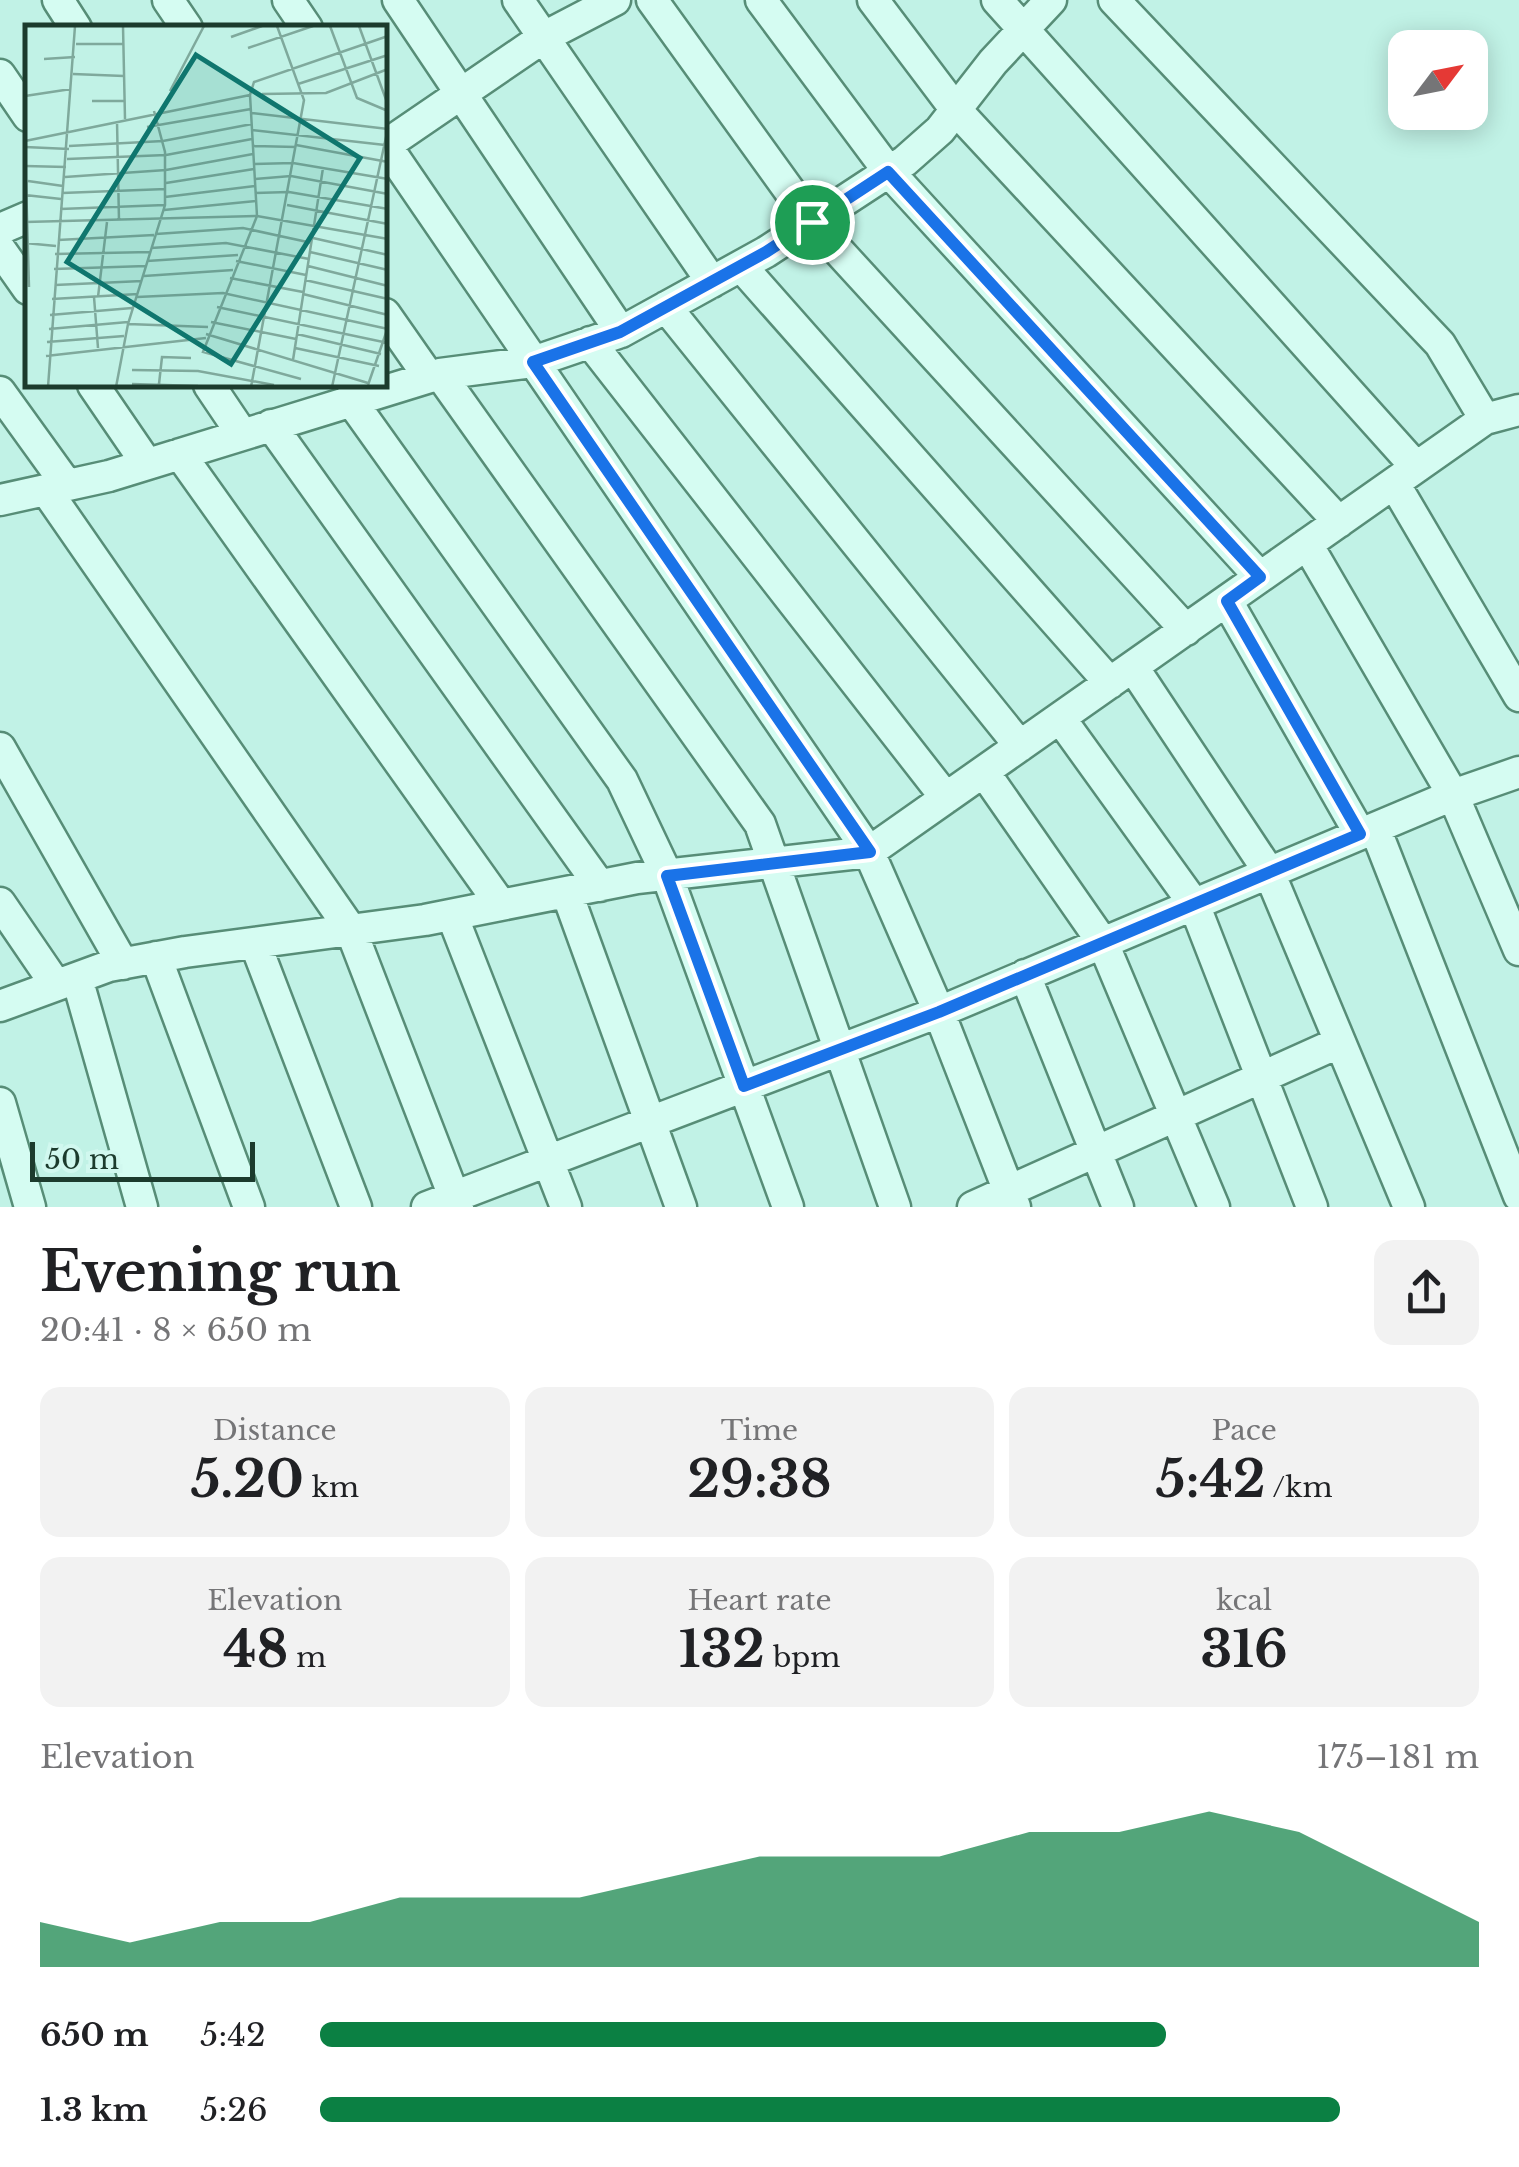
<!DOCTYPE html>
<meta charset="utf-8">
<style>
:root{--surface:#fff;--page:#f2f2f2;--text:#202124;--muted:#757577;--accent:#0b8043}
body{margin:0;font-family:"Libre Baskerville",serif;background:var(--page);color:var(--text);height:100vh;display:flex;flex-direction:column;font-size:38px;white-space:nowrap}
*{box-sizing:border-box;margin:0}
p{font-size:32px;color:var(--muted)}
.icon{flex:none;width:55px;height:55px;fill:none;stroke:currentColor;stroke-width:2;stroke-linecap:round;stroke-linejoin:round}
.map{position:relative;height:1207px;overflow:hidden}
.sheet{display:flex;flex-direction:column;background:var(--surface);flex:1}
.sheet>*{flex:none}
.needle{width:65px;rotate:58deg}
.fabs{position:absolute;left:1388px;top:30px;display:grid;gap:20px}
.fabs a{display:grid;place-items:center;width:100px;height:100px;border-radius:20px;background:var(--surface);box-shadow:0 5px 25px #0003;font-size:50px}
.scale{position:absolute;left:30px;bottom:25px;width:225px;box-sizing:border-box;padding-left:10px;border:5px solid #1c3b2d;border-top:0;font-size:28px;line-height:35px;white-space:nowrap;color:#1c3b2d;-webkit-text-stroke:8px #d1f8ef;paint-order:stroke}
.pin{position:absolute;display:grid;place-items:center;width:85px;height:85px;color:#fff;margin:-42px;border:5px solid #fff;border-radius:50%;box-shadow:0 2px 10px #0007}
.round{display:grid;place-items:center;flex:none;width:105px;height:105px;border-radius:20px;background:var(--page)}
.headline{display:flex;align-items:center;justify-content:space-between;height:170px;padding:0 40px}
h1{font-size:55px;font-weight:700;line-height:75px}
.stats{display:grid;grid-template-columns:repeat(3,1fr);gap:15px;height:170px;padding:10px 40px}
.stats div{display:grid;align-content:center;border-radius:20px;background:var(--page);text-align:center}
.stats b{font-size:50px;font-weight:700}
.stats small{font-size:28px;font-weight:400}
.stats p{font-size:28px}
.chart{height:280px;padding:20px 40px}
.chart p{display:flex;justify-content:space-between}
.chart svg{width:100%;height:180px;margin-top:10px;fill:var(--accent);opacity:.7}
ul{padding:0 40px;list-style:none;font-size:32px}
li{display:grid;grid-template-columns:160px 120px 1fr;align-items:center;height:75px}
li i{height:25px;border-radius:12px;background:var(--accent)}
.map>svg:first-child{display:block}
.lines{fill:none;stroke-linecap:round;stroke-linejoin:round}
.minor-casing{stroke:#578d77;stroke-width:35}
.minor{stroke:#d5fcf2;stroke-width:30}
.route-casing{stroke:#fff;stroke-width:20}
.route{stroke:#1a73e8;stroke-width:12}
.inset-road{fill:none;stroke:#7fa99c;stroke-width:2.5}
.view{fill:#0f766e;fill-opacity:0.15;stroke:#0f766e;stroke-width:5}
.inset-edge{fill:none;stroke:#1c3b2d;stroke-width:5}
</style>
<div class="map">
<svg width="1519" height="1207" viewBox="0 0 1519 1207">
<rect width="100%" height="100%" fill="#c1f2e6"/>
<g class="lines">
<defs>
<path id="minor" d="M 58,0 L 76,28
M 168,0 L 187,28
M 288,0 L 307,28
M 398,0 L 621,332
M 518,0 L 712,282
M 652,0 L 812,222 L 1186,630
M 761,0 L 889,172 L 1260,577
M 873,0 L 956,110 L 1339,522
M 997,0 L 1416,467
M 1114,0 L 1440,344 L 1485,419
M 0,75 L 28,116
M 385,144 L 869,852 L 939,1012 L 1015,1207
M 386,145 L 544,37 L 615,0
M 0,229 L 28,217
M 0,249 L 28,289
M 741,266 L 1110,683
M 666,307 L 1020,746
M 385,314 L 429,377
M 590,342 L 946,798
M 440,374 L 760,824 L 895,1207
M 93,385 L 147,464
M 209,385 L 242,434
M 0,392 L 67,485
M 350,399 L 622,780 L 667,875 L 788,1207
M 271,425 L 600,886
M 180,454 L 501,905
M 1394,483 L 1519,696
M 46,490 L 351,930 L 458,1207
M 0,500 L 109,476 L 440,374 L 533,362 L 621,332 L 766,252 L 905,161 L 940,130 L 993,62 L 1051,0
M 1307,544 L 1453,795 L 1519,950
M 1227,601 L 1360,834
M 1133,667 L 1269,872 L 1409,1207
M 1060,718 L 1194,904 L 1312,1207
M 0,748 L 123,964
M 984,772 L 1103,943 L 1214,1207
M 1375,828 L 1519,1196
M 567,893 L 681,1207
M 0,903 L 56,985
M 452,915 L 566,1207
M 255,943 L 356,1207
M 156,957 L 249,1207
M 1025,975 L 1118,1207
M 77,978 L 142,1207
M 0,1006 L 109,966 L 185,952 L 425,920 L 637,878 L 869,852 L 1485,419 L 1519,410
M 0,1103 L 30,1207
M 427,1207 L 939,1012 L 1453,795 L 1519,772
M 973,1207 L 1340,1042"/>
</defs>
<!-- minor casing -->
<use href="#minor" class="minor-casing"/>
<!-- minor -->
<use href="#minor" class="minor"/>
</g>
<g class="lines">
<defs>
<path id="route" d="M 888,172 L 1260,577 L 1227,601 L 1360,834 L 939,1012 L 744,1086 L 667,876 L 870,852 L 533,362 L 620,332 L 766,252 Z"/>
</defs>
<!-- route casing -->
<use href="#route" class="route-casing"/>
<!-- route -->
<use href="#route" class="route"/>
</g>
<!-- overview -->
<g transform="translate(25 25)">
<rect width="362" height="362" fill="#c1f2e6"/>
<path class="inset-road" d="M 98,1 L 100,94M 305,1 L 332,73 L 363,86M 334,1 L 363,80M 206,12 L 237,1M 51,19 L 98,19M 223,23 L 288,1M 19,34 L 50,32M 48,49 L 99,51M 273,59 L 363,30M 145,66 L 179,1M 237,69 L 301,68 L 363,44M 0,71 L 46,64M 67,76 L 99,76M 227,88 L 363,104M 92,96 L 94,196M 122,102 L 226,84M 227,105 L 360,120M 0,116 L 225,70M 271,120 L 363,137M 44,121 L 138,116 L 227,99M 229,121 L 271,122M 0,122 L 44,124M 42,134 L 141,130 L 227,114M 229,139 L 268,138 L 363,154M 0,141 L 41,142M 40,152 L 141,145 L 228,129M 230,154 L 266,151 L 363,169M 1,155 L 4,262M 3,156 L 38,161M 141,158 L 229,144M 37,168 L 141,164M 230,168 L 264,167 L 363,184M 0,170 L 36,174M 140,172 L 230,161M 262,180 L 363,199M 35,184 L 140,180M 139,185 L 231,176M 0,197 L 232,191 L 363,214M 131,209 L 218,203 L 287,218M 288,213 L 363,230M 33,215 L 129,210M 0,218 L 31,221M 126,223 L 201,218 L 284,234M 285,227 L 363,245M 30,229 L 125,227M 122,236 L 213,230M 211,236 L 281,250M 283,241 L 363,261M 29,244 L 121,241M 119,251 L 208,245M 205,253 L 278,267M 280,255 L 363,274M 30,260 L 117,256M 278,269 L 363,290M 69,272 L 73,323M 73,272 L 82,197M 112,272 L 198,268 L 363,304M 27,274 L 113,269M 192,282 L 363,318M 25,290 L 107,283M 186,297 L 271,314M 103,299 L 183,302M 24,304 L 103,297M 181,309 L 343,358M 272,309 L 356,329M 22,317 L 99,311M 270,323 L 354,341M 21,331 L 181,313M 268,335 L 298,143M 107,345 L 173,346 L 249,360M 276,354 L 178,327 L 232,191 L 225,70 L 229,57 L 363,11M 107,359 L 173,361M 134,359 L 137,332 L 166,333M 343,360 L 362,305M 23,362 L 50,1M 91,362 L 103,299 L 140,180 L 140,127 L 129,86M 226,362 L 279,75 L 252,1M 307,362 L 363,103"/>
<path class="view" d="M 171,30 L 335,133 L 206,339 L 42,237 Z"/>
<rect width="362" height="362" class="inset-edge"/>
</g>
</svg>
<div class="fabs">
<a><svg class="needle" viewBox="-14 -14 28 28"><path d="M0-13l5 13h-10z" fill="#e53935"/><path d="M0 13l5-13h-10z" fill="#757577"/></svg></a>
</div>
<div class="scale">50 m</div>
<div class="pin" style="left:812px;top:222px;background:#1e9e55"><svg class="icon" aria-label="arrive" viewBox="0 0 24 24"><path d="M6 21V4h12l-3 4 3 4H6"/></svg></div>
</div>
<section class="sheet">
<div class="headline"><div><h1>Evening run</h1><p>20:41 · 8 × 650 m</p></div><a class="round"><svg class="icon" aria-label="share" viewBox="0 0 24 24"><path d="M12 15V3M7 8l5-5 5 5M5 13v7h14v-7"/></svg></a></div>
<div class="stats">
<div><p>Distance</p><b>5.20<small> km</small></b></div>
<div><p>Time</p><b>29:38</b></div>
<div><p>Pace</p><b>5:42<small> /km</small></b></div>
</div>
<div class="stats">
<div><p>Elevation</p><b>48<small> m</small></b></div>
<div><p>Heart rate</p><b>132<small> bpm</small></b></div>
<div><p>kcal</p><b>316</b></div>
</div>
<div class="chart"><p><span>Elevation</span>175–181 m</p>
<svg viewBox="0 0 160 44" preserveAspectRatio="none"><path d="M0 44V33L10 38L20 33L30 33L40 27L50 27L60 27L70 22L80 17L90 17L100 17L110 11L120 11L130 6L140 11L150 22L160 33V44z"/></svg>
</div>
<ul>
<li><b>650 m</b>5:42<i style="width:73%"></i></li>
<li><b>1.3 km</b>5:26<i style="width:88%"></i></li>
</ul>
</section>
